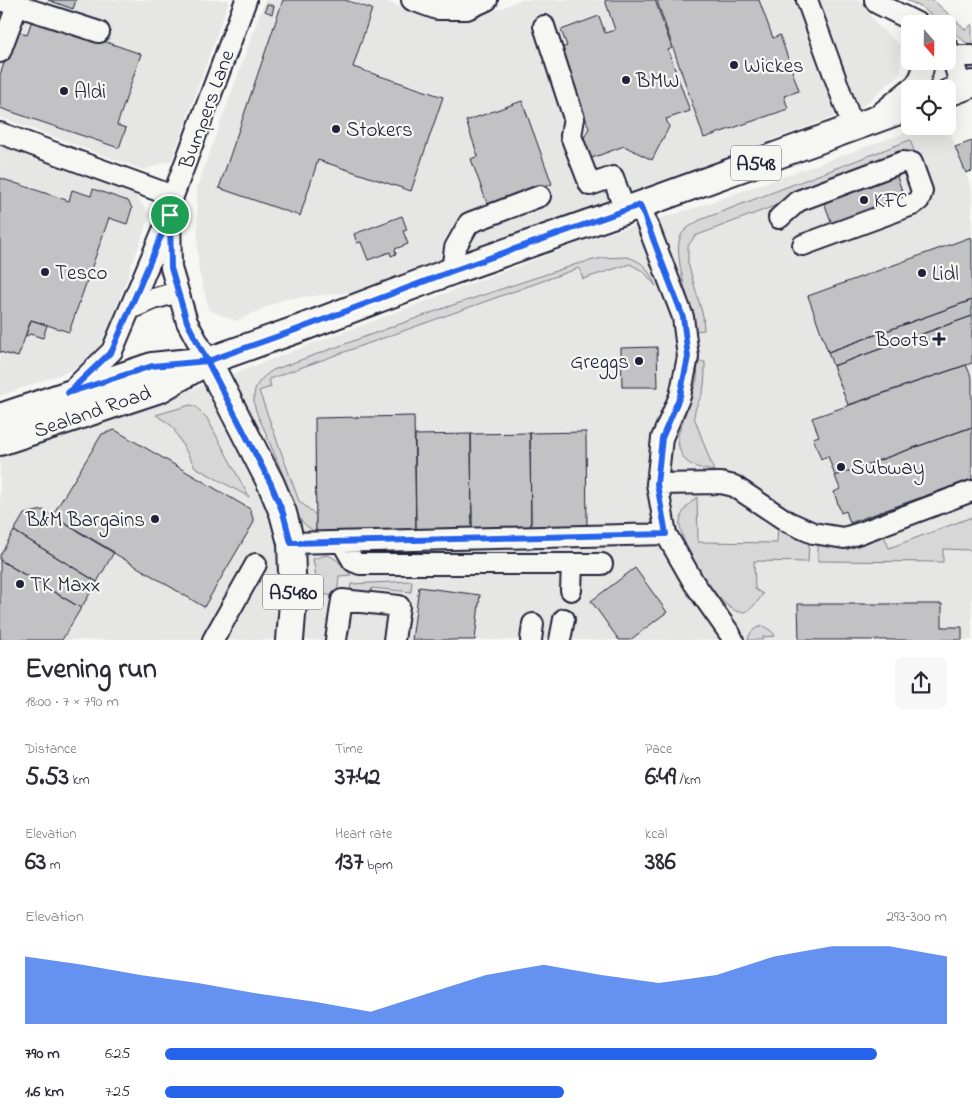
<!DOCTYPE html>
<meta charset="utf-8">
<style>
:root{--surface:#fff;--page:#f7f7f7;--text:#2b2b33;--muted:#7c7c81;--accent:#2563eb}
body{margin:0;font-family:"Indie Flower",sans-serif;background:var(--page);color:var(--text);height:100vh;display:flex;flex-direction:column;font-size:19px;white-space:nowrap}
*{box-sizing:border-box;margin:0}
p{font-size:16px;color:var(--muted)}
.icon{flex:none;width:28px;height:28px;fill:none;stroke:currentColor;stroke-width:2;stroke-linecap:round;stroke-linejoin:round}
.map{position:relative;height:640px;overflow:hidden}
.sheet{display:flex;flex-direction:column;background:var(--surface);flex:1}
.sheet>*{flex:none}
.needle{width:32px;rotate:160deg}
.fabs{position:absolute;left:901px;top:15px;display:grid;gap:10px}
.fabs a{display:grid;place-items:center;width:55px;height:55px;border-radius:8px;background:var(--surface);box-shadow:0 5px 20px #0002;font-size:25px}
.pin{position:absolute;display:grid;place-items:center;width:42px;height:42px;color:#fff;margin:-21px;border:2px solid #fff;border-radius:50%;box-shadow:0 1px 5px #0007}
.round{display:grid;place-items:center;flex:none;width:52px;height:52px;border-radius:8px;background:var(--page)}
.overview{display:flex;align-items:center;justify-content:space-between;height:85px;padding:0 25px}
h1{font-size:28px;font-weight:700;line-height:38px}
.metrics{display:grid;grid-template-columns:repeat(3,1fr);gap:8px;height:85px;padding:5px 25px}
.metrics div{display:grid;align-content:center}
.metrics b{font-size:25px;font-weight:700}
.metrics small{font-size:14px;font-weight:400}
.metrics p{font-size:14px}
.chart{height:140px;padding:10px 25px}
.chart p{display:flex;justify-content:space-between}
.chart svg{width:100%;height:90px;margin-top:5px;fill:var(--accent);opacity:.7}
ul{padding:0 25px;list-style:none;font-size:16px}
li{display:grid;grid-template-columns:80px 60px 1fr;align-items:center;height:38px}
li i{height:12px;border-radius:6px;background:var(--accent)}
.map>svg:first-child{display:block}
.built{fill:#e6e6e4}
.green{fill:#d7d7d7;stroke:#7c7c89}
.building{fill:#c2c2c4;stroke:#22223b}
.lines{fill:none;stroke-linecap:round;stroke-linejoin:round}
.minor-casing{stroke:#22223b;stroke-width:24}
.major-casing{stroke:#22223b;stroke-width:30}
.minor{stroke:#f6f6f2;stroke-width:20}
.major{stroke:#f6f6f2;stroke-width:26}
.route-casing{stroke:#fff;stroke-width:10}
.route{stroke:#2563eb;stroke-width:6}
.poi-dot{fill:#22223b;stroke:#f6f6f2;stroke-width:2}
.labels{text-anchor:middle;stroke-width:4.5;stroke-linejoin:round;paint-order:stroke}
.shield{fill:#f6f6f2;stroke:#626272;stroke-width:1}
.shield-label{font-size:20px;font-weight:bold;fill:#22223b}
.poi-label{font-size:21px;fill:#22223b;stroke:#f6f6f2;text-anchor:start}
.street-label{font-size:21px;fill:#22223b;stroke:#f6f6f2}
</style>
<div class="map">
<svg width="972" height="640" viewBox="0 0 972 640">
<rect width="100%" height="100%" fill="#f6f6f2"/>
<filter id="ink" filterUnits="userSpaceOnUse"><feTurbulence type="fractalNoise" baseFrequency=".02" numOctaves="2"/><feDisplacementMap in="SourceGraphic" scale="10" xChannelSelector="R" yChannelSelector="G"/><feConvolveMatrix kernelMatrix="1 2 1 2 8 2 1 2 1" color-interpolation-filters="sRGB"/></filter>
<g filter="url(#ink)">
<!-- built -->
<path class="built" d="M 0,0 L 229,0 L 172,160 L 144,170 L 0,117 Z
M 265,0 L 383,0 L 431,20 L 492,12 L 520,0 L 860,0 L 877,25 L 900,45 L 901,73 L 863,106 L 713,162 L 355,292 L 284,299 L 236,321 L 209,310 L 198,267 L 197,187 Z
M 924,126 L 948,126 L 972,190 L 972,640 L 0,640 L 0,457 L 222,378 L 592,238 L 695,208 Z
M 0,146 L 135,194 L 150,215 L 109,328 L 98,348 L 86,360 L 72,370 L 0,396 Z"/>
<!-- green -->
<path class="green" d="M 906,0 L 933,0 L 966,30 L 972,24 L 972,45 L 965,42 L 948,28 L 948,24 L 942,24 L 921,7 Z
M 910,140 L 916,156 L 785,202 L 695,236 L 688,246 L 688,263 L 703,316 L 704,330 L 696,331 C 692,309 673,258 680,238 C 683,229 692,225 700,220 Z
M 627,257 C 645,262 648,270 656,286 L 644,272 L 630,264 L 583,279 L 579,268 L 269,379 L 271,387 L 259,391 L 299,501 L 316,515 L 316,532 C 308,528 302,523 297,515 C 289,503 288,488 283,475 C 277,460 270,444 264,429 C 260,420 254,410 254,400 C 253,385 262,377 273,370 L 447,307 L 577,264 L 602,258 Z
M 698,362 L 705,362 C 705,371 705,382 703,391 C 700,401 695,405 694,417 L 714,471 C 690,467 678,462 678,435 L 697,380 Z
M 190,405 L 195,406 L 207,418 L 249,497 L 195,467 L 172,426 L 156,415 Z
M 697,497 L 698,542 L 777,543 L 778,525 L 809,541 L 808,562 L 754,561 L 755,589 L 763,594 C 758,601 752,610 744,612 C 722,617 678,542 680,522 C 681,511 689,504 697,497 Z
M 972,517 L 972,550 L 943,549 L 943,562 L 818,561 L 818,544 L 833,547 L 854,546 L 884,536 L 889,548 Z
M 326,555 C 337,557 343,567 351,575 L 339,576 L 337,596 L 319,594 L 313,559 Z
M 412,581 L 411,592 L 372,588 L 369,599 L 349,597 L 351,584 Z
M 763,626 C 768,629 773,631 775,636 L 763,637 L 763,640 L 748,640 C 750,631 754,628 763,626 Z"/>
<!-- building -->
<path class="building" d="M 48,0 L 76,0 L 73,9 Z
M 283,0 L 345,0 L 372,9 L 353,67 L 443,97 L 411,191 L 318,160 L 300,216 L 219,188 Z
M 605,0 L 655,0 L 672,48 L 668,50 L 690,111 L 666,119 L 669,127 L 652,160 L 624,146 L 584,161 L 579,148 L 589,128 L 561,48 L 567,46 L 561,30 L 599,16 L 605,33 L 615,30 Z
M 660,0 L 759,0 L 773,38 L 780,35 L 799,91 L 784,96 L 788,109 L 704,138 L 657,1 Z
M 267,4 L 274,6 L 272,14 L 265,11 Z
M 33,17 L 141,54 L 117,125 L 126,128 L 119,148 L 0,108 L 0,75 L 15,31 L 27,35 Z
M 522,101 L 552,184 L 488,206 L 471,159 L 478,156 L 466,121 Z
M 972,141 L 972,171 L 966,173 L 955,147 Z
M 895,171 L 906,202 L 832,224 L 822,197 Z
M 0,178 L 69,201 L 72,190 L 91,196 L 93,189 L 128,201 L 132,208 L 127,224 L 109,218 L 69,332 L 31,320 L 18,357 L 0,352 Z
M 402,216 L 407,230 L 403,231 L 408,244 L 395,249 L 396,254 L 391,256 L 390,252 L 368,260 L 361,242 L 357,243 L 354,234 Z
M 971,237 L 972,240 L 972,300 L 828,352 L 808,296 Z
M 972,300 L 972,316 L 833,366 L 828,352 Z
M 972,316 L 972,363 L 848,405 L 833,366 Z
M 31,320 L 47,325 L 43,338 L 30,334 L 25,337 Z
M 657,347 L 658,387 L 622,387 L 621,348 Z
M 966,365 L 972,378 L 972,427 L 835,476 L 828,456 L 821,459 L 813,438 L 819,436 L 812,418 Z
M 414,416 L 416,531 L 316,532 L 315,418 Z
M 972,427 L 972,479 L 850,523 L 846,511 L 841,513 L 834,492 L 840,489 L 835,476 Z
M 115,430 L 250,509 L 254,522 L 204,607 L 52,516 L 102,434 Z
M 586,432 L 587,528 L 531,529 L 530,433 Z
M 530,433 L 531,529 L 472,530 L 471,434 Z
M 471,434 L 472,530 L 416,531 L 415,435 Z
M 43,510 L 114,552 L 97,582 L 14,531 L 24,514 Z
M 14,531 L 97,582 L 81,608 L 0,560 L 0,555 Z
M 0,560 L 81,608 L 62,640 L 0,640 Z
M 635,568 L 667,612 L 630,640 L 619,640 L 591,601 Z
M 419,587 L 480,595 L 475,640 L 412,640 Z
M 798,604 L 942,604 L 942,627 L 962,627 L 962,640 L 799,640 Z"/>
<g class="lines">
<defs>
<path id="minor" d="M 0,0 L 99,32
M 412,0 L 437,9 L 467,9 L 487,0
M 807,0 L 853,127
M 875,0 L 877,3 L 919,24
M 544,26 L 574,118 L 571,136 L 590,185 L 613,177 L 625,211
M 948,48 L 952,56 L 961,88
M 0,52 L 17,6
M 952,56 L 972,56
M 911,89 C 919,82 924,72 923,61
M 881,113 L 910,89
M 0,133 L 173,196
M 640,205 L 683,317 L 688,357 L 680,396 L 662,438 L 657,484 L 666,534 L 694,583 L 730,634 L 733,640
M 779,218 L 798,201 L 902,162 L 912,163 L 922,191 L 919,200 L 912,205 L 803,245
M 452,271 L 455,248 L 469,223 L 540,196
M 130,309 L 153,299 L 178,292
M 208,361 L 187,322 L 171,268 L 170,215 L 173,196 L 246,0
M 71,391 L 112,351 L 167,221
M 657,484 L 721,483 L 734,486 L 788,522 L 813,533 L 844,538 L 860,533 L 972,491
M 342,542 L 353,561 L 360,564 L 602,564
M 291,543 L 666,534
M 571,590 L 572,564
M 213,640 L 256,564
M 336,640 L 342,600 L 399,606 L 394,640
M 531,640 L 533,624
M 560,640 L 564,619"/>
<path id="major" d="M 948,93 L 972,84
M 208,361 L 271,484 L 283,513 L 291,543 L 293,603 L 290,640
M 0,417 L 152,366 L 200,361
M 0,442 L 160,389 L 208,361 L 304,327 L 452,271 L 640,205 L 910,107"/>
</defs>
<!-- minor casing -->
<use href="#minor" class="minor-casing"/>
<!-- major casing -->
<use href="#major" class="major-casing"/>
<!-- minor -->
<use href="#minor" class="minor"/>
<!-- major -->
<use href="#major" class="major"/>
</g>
</g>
<g class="lines" filter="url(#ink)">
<defs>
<path id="route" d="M 170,215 L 171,268 L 187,322 L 271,484 L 283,513 L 291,543 L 666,534 L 657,484 L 662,438 L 680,396 L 688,357 L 683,317 L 640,205 L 452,271 L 304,327 L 208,361 L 152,366 L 68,393 L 112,351 L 170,215"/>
</defs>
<!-- route casing -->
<use href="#route" class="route-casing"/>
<!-- route -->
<use href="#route" class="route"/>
</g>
<!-- markers -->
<g class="poi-dot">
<circle cx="734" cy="65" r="5"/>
<circle cx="626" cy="80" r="5"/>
<circle cx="64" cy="91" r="5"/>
<circle cx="336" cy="129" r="5"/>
<circle cx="864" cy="200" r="5"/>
<circle cx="45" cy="272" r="5"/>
<circle cx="922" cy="273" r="5"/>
<path d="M936.5 331.5h5v5h5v5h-5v5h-5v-5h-5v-5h5z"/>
<circle cx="639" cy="361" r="5"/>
<circle cx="841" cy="467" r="5"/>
<circle cx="155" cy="519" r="5"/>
<circle cx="20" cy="584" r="5"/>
</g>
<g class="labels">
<!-- shield labels -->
<g class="shield">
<rect x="731" y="145.5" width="50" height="35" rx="4"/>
<rect x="263" y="574.5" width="60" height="35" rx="4"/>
</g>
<g class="shield-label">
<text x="756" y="170">A548</text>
<text x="293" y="599">A5480</text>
</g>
<!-- poi labels -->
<g class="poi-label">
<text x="744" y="72">Wickes</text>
<text x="636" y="87">BMW</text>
<text x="74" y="98">Aldi</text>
<text x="346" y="136">Stokers</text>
<text x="874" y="207">KFC</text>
<text x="55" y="279">Tesco</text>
<text x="932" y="280">Lidl</text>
<text x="929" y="346" text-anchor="end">Boots</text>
<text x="629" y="368" text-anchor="end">Greggs</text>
<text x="851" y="474">Subway</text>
<text x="145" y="526" text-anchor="end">B&amp;M Bargains</text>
<text x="30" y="591">TK Maxx</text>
</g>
<!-- street labels -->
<g class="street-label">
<text transform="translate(206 109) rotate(-70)" y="7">Bumpers Lane</text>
<text transform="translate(92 411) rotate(-19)" y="7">Sealand Road</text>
</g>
</g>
</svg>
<div class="fabs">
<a><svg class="needle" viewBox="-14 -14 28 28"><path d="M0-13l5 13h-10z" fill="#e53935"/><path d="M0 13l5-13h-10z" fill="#7c7c81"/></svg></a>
<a><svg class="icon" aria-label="locate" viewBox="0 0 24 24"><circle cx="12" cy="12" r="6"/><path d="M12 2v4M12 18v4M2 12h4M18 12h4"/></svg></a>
</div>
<div class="pin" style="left:170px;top:215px;background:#1e9e55"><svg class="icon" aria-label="arrive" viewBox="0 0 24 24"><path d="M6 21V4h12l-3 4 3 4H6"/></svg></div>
</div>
<section class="sheet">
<div class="overview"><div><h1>Evening run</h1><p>18:00 · 7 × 790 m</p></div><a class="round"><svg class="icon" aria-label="share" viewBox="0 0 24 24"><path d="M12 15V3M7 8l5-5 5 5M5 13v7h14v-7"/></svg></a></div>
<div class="metrics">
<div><p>Distance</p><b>5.53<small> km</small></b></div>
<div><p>Time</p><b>37:42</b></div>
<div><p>Pace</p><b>6:49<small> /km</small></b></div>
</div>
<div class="metrics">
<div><p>Elevation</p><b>63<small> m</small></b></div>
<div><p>Heart rate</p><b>137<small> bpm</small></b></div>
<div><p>kcal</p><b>386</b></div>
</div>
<div class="chart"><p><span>Elevation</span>293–300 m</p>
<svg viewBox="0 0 160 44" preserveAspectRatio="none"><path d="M0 44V11L10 15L20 20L30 24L40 29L50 33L60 38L70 29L80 20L90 15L100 20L110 24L120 20L130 11L140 6L150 6L160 11V44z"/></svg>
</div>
<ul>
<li><b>790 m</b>6:25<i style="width:91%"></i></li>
<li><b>1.6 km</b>7:25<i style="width:51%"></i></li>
</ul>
</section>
